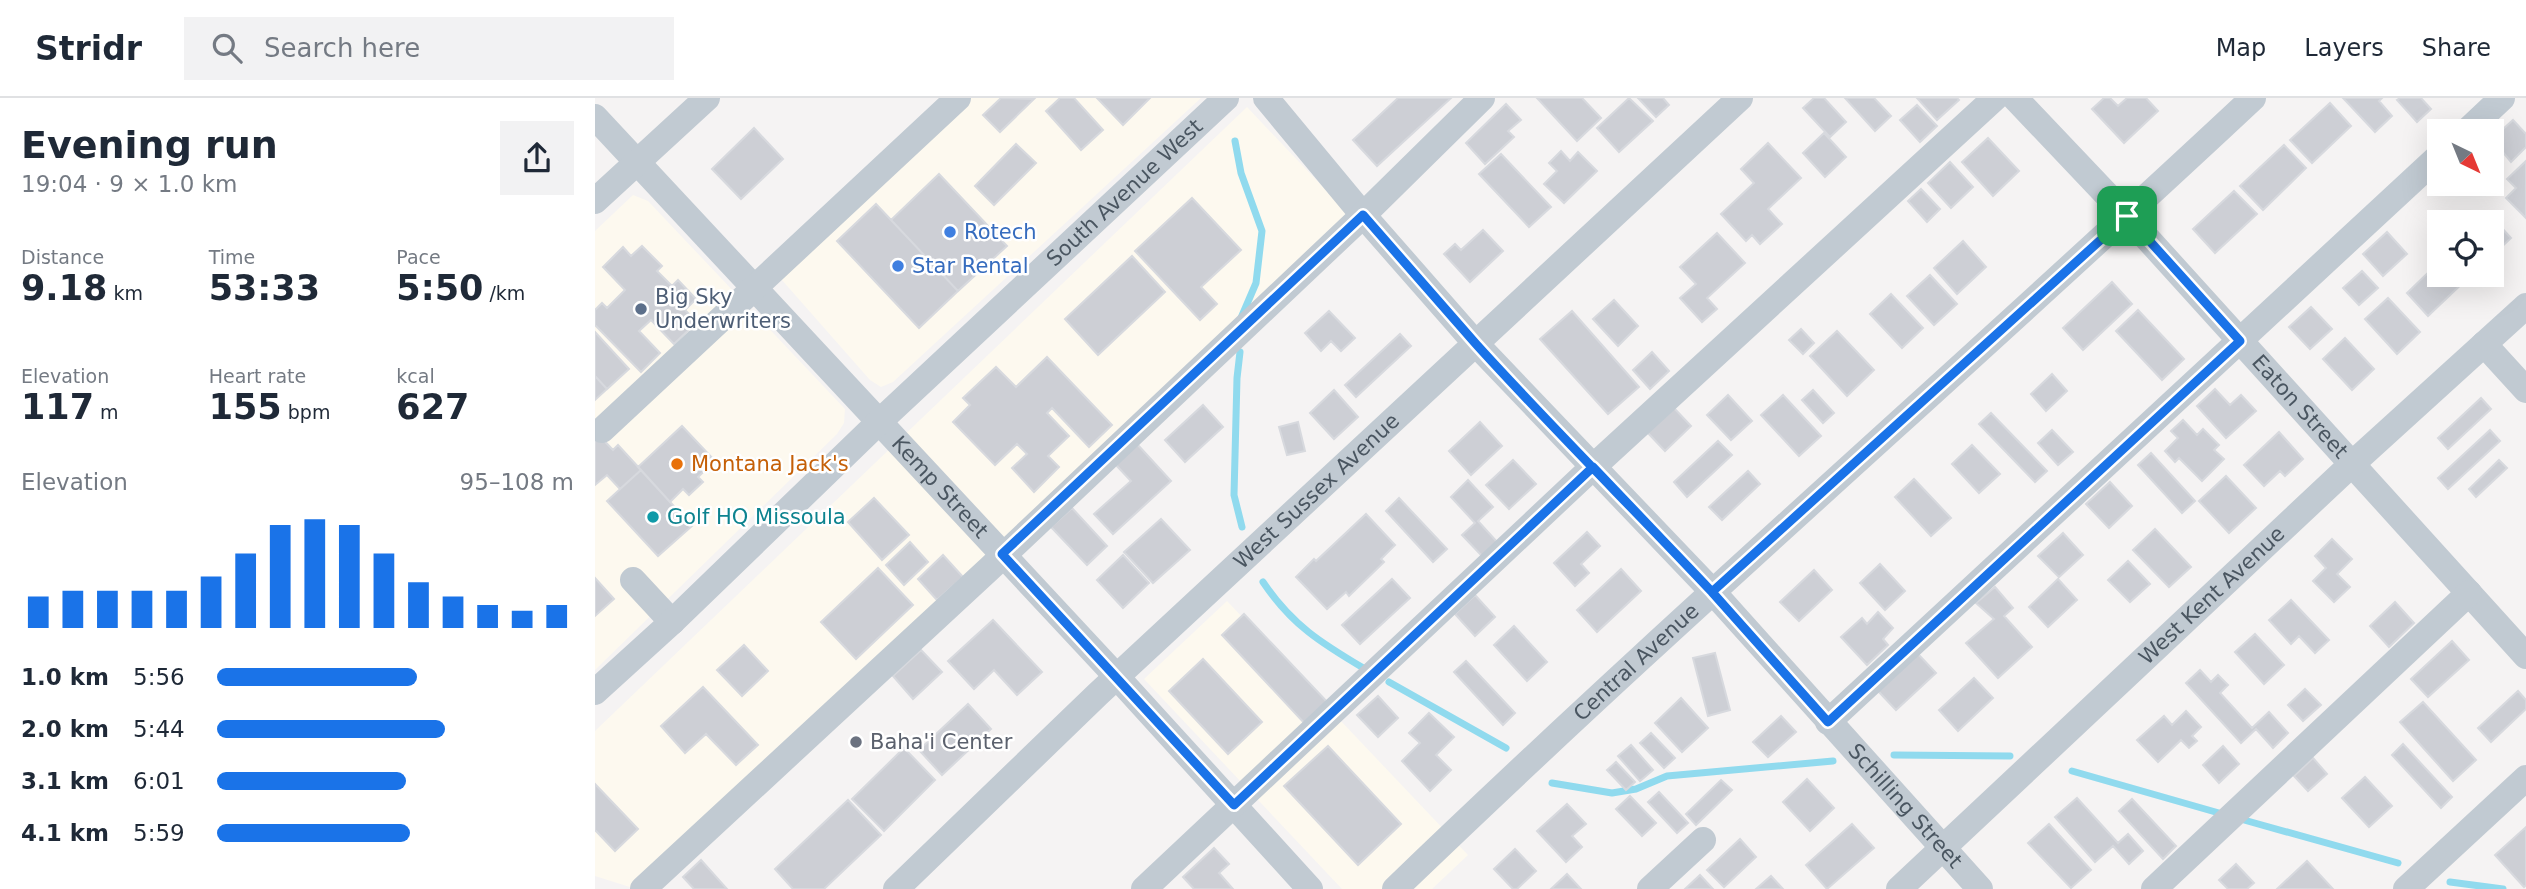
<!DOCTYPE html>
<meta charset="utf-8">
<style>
:root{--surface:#fff;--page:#f2f2f3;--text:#1f2937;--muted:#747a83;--line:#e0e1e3;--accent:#1a73e8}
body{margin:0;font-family:"DejaVu Sans",sans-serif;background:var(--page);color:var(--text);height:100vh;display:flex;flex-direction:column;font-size:26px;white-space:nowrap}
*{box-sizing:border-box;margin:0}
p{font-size:23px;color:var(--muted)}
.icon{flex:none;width:38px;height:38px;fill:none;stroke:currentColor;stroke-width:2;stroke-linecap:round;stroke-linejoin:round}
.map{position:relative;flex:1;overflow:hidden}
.panel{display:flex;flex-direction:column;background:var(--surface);width:595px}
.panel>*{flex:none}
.needle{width:46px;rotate:137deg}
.tools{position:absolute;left:1832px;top:21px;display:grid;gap:14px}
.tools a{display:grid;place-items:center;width:77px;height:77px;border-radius:0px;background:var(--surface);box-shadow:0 7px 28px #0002;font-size:35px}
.pin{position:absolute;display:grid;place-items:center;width:60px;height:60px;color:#fff;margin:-30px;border-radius:14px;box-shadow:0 4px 10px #0006}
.round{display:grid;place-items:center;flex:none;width:74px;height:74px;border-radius:0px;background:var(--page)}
.overview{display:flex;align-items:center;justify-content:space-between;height:119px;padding:0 21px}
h1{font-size:38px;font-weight:600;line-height:52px}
.metrics{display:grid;grid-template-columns:repeat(3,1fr);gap:10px;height:119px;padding:7px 21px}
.metrics div{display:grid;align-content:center}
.metrics b{font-size:35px;font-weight:600}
.metrics small{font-size:19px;font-weight:400}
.metrics p{font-size:19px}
.chart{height:196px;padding:14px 21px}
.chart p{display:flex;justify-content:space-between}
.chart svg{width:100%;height:126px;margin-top:7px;stroke:var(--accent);stroke-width:6}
ul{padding:0 21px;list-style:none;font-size:23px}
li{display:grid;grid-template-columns:112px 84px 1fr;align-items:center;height:52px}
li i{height:18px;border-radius:9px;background:var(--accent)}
header{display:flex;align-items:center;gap:42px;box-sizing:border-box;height:98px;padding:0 35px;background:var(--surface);border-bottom:2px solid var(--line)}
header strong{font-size:33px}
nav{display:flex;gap:38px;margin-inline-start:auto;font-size:24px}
.search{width:490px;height:63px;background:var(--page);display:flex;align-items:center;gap:18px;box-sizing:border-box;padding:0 24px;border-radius:0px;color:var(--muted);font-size:26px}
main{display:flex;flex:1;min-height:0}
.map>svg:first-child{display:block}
.commercial{fill:#fdf9ef}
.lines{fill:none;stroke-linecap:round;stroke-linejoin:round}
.stream{stroke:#90daee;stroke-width:7}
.building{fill:#cdcfd5;stroke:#d7d9de;stroke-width:2}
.minor{stroke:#c1cad2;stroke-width:26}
.route-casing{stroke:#fff;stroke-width:14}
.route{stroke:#1a73e8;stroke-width:9}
.shop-dot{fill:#3f7fe0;stroke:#fff;stroke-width:2.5}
.service-dot{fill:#5c6f8a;stroke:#fff;stroke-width:2.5}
.food-dot{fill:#e8710a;stroke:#fff;stroke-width:2.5}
.culture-dot{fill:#0f9aa8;stroke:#fff;stroke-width:2.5}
.worship-dot{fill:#6b7280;stroke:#fff;stroke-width:2.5}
.labels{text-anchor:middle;stroke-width:5;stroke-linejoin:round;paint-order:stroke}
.street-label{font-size:21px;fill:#4a5661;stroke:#fff}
.shop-label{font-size:21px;fill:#366cbe;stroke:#fff;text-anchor:start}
.service-label{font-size:21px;fill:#4e5e75;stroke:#fff;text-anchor:start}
.food-label{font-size:21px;fill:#c56008;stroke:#fff;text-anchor:start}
.culture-label{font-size:21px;fill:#0d838f;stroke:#fff;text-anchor:start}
.worship-label{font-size:21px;fill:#5b616d;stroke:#fff;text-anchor:start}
</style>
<header>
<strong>Stridr</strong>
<div class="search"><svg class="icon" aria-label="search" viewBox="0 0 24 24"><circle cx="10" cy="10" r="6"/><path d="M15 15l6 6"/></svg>Search here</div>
<nav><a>Map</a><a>Layers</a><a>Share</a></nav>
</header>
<main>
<section class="panel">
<div class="overview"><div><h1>Evening run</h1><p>19:04 · 9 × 1.0 km</p></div><a class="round"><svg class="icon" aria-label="share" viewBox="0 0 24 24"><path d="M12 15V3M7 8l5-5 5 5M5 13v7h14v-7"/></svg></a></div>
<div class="metrics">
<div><p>Distance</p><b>9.18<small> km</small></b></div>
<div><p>Time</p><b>53:33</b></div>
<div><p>Pace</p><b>5:50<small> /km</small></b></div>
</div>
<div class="metrics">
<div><p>Elevation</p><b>117<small> m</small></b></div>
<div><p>Heart rate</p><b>155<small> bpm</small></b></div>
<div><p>kcal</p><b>627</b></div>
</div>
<div class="chart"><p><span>Elevation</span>95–108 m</p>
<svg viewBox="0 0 160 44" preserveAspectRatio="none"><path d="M5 44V33M15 44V31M25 44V31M35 44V31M45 44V31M55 44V26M65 44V18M75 44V8M85 44V6M95 44V8M105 44V18M115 44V28M125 44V33M135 44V36M145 44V38M155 44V36"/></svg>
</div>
<ul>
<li><b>1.0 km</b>5:56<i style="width:56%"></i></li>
<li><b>2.0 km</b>5:44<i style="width:64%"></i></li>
<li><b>3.1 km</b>6:01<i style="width:53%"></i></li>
<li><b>4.1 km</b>5:59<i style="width:54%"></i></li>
</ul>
</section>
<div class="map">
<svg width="1931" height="791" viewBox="0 0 1931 791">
<rect width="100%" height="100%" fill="#f5f3f3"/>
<!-- commercial -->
<path class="commercial" d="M 363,0 L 606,0 L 298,284 L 286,289 L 275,282 L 179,173 Z
M 652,9 L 761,124 L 38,790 L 0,778 L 0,633 Z
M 38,97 L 53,103 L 250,311 L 249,325 L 242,336 L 0,572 L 0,133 Z
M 632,503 L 873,757 L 837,791 L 747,791 L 549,581 Z"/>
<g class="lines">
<!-- stream -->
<path class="stream" d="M 640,43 L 646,75 L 667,133 L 661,185 L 646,220
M 645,254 L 642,280 L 639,397 L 647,429
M 668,484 C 697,527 726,545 770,571
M 794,584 L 911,650
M 1299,657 L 1415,658
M 1477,673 L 1624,715
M 957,685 L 1017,695 L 1041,691 L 1072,678 L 1238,663
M 1649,722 L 1803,765
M 1855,784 L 1908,791"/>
</g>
<!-- building -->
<path class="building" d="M 406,0 L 439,1 L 405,34 L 388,17 Z
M 465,0 L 479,0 L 508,32 L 486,52 L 451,13 Z
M 502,0 L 555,0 L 528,27 Z
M 803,0 L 856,0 L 782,68 L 758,42 Z
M 942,0 L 987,0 L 1006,20 L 982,43 Z
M 1034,0 L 1058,23 L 1024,54 L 1002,30 Z
M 1043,0 L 1068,0 L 1074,7 L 1061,19 Z
M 1219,0 L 1229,0 L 1251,24 L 1235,39 L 1208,10 Z
M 1250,0 L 1279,0 L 1296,18 L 1280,33 Z
M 1322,0 L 1362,0 L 1364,2 L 1342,22 Z
M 1509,0 L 1515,0 L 1523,8 L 1532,0 L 1551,0 L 1563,13 L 1529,45 L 1497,11 Z
M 1748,0 L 1787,0 L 1784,3 L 1797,18 L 1780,34 Z
M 1805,0 L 1826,0 L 1836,11 L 1822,24 L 1802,2 Z
M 1735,5 L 1756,28 L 1717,65 L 1695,42 Z
M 911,6 L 926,22 L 913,33 L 919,39 L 890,66 L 871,45 Z
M 1322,7 L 1342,28 L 1325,44 L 1305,22 Z
M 1918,22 L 1931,36 L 1931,49 L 1916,64 L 1897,41 Z
M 159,30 L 188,61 L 146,101 L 117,71 Z
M 1229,35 L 1251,59 L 1230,79 L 1208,55 Z
M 1393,40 L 1424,73 L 1398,98 L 1367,64 Z
M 1173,45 L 1206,80 L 1173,111 L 1187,126 L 1165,146 L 1157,137 L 1151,143 L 1126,116 L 1159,85 L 1146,71 Z
M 421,46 L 441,65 L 399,107 L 380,88 Z
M 1689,47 L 1711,70 L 1668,112 L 1645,88 Z
M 966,53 L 975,63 L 983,54 L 1002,73 L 969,105 L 949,86 L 962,73 L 954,65 Z
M 906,56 L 956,109 L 934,129 L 884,76 Z
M 1931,63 L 1931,120 L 1911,100 L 1921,90 L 1912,81 Z
M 1355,64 L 1378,89 L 1356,110 L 1333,85 Z
M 344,76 L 412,148 L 363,193 L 296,122 Z
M 1326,91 L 1345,111 L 1332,124 L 1313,103 Z
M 1639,93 L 1662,116 L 1620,155 L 1598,131 Z
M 597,100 L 646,152 L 606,189 L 622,206 L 605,222 L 540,153 Z
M 281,106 L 363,193 L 324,230 L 242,143 Z
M 1894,116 L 1916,140 L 1897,158 L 1897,124 L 1886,124 Z
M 888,132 L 908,153 L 875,184 L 849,156 L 860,146 L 866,152 Z
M 1792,134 L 1812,156 L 1788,178 L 1768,156 Z
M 1122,135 L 1150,165 L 1112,200 L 1122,211 L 1107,224 L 1085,200 L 1101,186 L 1085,169 Z
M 1368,143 L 1391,169 L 1362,196 L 1339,170 Z
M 47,148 L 67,168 L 62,173 L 77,188 L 83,182 L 101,201 L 90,212 L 102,224 L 79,246 L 56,222 L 44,233 L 65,255 L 46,274 L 0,227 L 0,212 L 7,205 L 12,210 L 30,192 L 8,169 L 28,149 L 36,158 Z
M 537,158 L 570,194 L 503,257 L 470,221 Z
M 1844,164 L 1844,177 L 1868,177 L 1872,181 L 1833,218 L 1812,195 Z
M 1767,173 L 1783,190 L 1764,207 L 1748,190 Z
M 1335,177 L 1362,206 L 1339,227 L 1312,198 Z
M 1517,184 L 1537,206 L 1488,252 L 1468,230 Z
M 1296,196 L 1328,230 L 1307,250 L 1275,216 Z
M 1793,200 L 1825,234 L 1802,256 L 1770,221 Z
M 1019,202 L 1043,228 L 1023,248 L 998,221 Z
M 1716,209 L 1737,231 L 1715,251 L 1694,229 Z
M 1543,212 L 1589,261 L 1567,282 L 1521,233 Z
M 734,213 L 760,240 L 746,253 L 736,243 L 726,253 L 710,235 Z
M 977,213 L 1044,289 L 1013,316 L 945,241 Z
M 1206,231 L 1219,245 L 1208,256 L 1194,242 Z
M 1242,233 L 1279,272 L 1252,298 L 1215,258 Z
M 0,234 L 34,271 L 12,291 L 0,278 Z
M 805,236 L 816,248 L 761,299 L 750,287 Z
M 1750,240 L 1779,271 L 1757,292 L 1728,261 Z
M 1057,254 L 1074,273 L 1055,291 L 1038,272 Z
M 452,259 L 517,327 L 494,349 L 457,310 L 452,315 L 474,338 L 453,358 L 464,369 L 439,394 L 417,370 L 432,356 L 422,346 L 400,367 L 358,324 L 375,307 L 368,300 L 401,269 L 421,289 Z
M 1457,276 L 1472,293 L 1451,313 L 1436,296 Z
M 0,278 L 12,291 L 0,302 Z
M 1620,291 L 1635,307 L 1646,297 L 1661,313 L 1631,340 L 1602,308 Z
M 739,292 L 763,319 L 739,341 L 715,315 Z
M 1218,292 L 1239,315 L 1228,325 L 1207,302 Z
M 1133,297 L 1157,323 L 1136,342 L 1112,317 Z
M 1188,297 L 1226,338 L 1204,358 L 1166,317 Z
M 1886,300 L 1896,311 L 1853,351 L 1843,340 Z
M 608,307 L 628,329 L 590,364 L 570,342 Z
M 1078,309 L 1096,328 L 1070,353 L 1051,333 Z
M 1396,315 L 1452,373 L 1440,384 L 1384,326 Z
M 1588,322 L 1602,337 L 1608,331 L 1624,347 L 1619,352 L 1629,361 L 1607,383 L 1584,360 L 1580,364 L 1570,353 L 1583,340 L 1576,333 Z
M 703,324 L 710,353 L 692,357 L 684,329 Z
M 885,324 L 907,348 L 876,377 L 854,353 Z
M 87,328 L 120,363 L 103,379 L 108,384 L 94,397 L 88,391 L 75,404 L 43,369 Z
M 1457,332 L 1478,354 L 1463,367 L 1443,345 Z
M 1895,332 L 1905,343 L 1853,391 L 1843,380 Z
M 0,333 L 18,352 L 23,347 L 46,372 L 25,391 L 12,377 L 0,387 Z
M 1684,334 L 1708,361 L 1690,378 L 1685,373 L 1669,388 L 1649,367 Z
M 1123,343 L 1137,357 L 1092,399 L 1079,384 Z
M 542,346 L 576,383 L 518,436 L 499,416 L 536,383 L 520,366 Z
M 1377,347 L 1405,376 L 1384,395 L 1357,366 Z
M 1556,355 L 1600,403 L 1587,415 L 1543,367 Z
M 918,362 L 941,386 L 914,411 L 891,387 Z
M 1904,362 L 1912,370 L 1881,399 L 1874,391 Z
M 46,372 L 97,428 L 63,458 L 12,403 Z
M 1153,373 L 1165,386 L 1127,422 L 1114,409 Z
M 1631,378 L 1661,410 L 1634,435 L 1604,403 Z
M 1319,381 L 1356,420 L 1336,438 L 1300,399 Z
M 873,382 L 898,409 L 883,423 L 903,445 L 888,459 L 867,437 L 880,425 L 856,399 Z
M 1515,384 L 1537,408 L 1514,430 L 1491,406 Z
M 279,400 L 314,437 L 287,462 L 253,424 Z
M 804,400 L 852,451 L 838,464 L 791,413 Z
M 477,410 L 512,448 L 492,467 L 456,429 Z
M 771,416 L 800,447 L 786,461 L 789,464 L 754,498 L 751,494 L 732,511 L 701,479 L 719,461 L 721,463 Z
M 566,421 L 595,452 L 558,485 L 529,454 Z
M 1560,431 L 1596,469 L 1574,489 L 1538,452 Z
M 992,434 L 1005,448 L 986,466 L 994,475 L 980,488 L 959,465 Z
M 1468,435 L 1488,457 L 1464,479 L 1443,458 Z
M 1737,441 L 1757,461 L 1742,476 L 1755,489 L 1739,504 L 1718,483 L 1731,470 L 1720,458 Z
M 315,444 L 333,464 L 309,487 L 291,467 Z
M 348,457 L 368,479 L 342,502 L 323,481 Z
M 528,457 L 554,485 L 528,510 L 502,482 Z
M 1533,463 L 1555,486 L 1535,504 L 1513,482 Z
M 1285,466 L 1310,493 L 1290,512 L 1265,485 Z
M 283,470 L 318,507 L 261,561 L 226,524 Z
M 1026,471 L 1046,493 L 1002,534 L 982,512 Z
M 1219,472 L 1237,492 L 1204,523 L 1185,504 Z
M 0,480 L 19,501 L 0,518 Z
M 797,481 L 815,500 L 765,546 L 747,527 Z
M 1463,481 L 1482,502 L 1453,529 L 1434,509 Z
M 1400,489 L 1418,510 L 1409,518 L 1437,549 L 1403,580 L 1371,545 L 1399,521 L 1381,505 Z
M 880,497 L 900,519 L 880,538 L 860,516 Z
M 1696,502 L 1734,542 L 1720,555 L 1704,538 L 1696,546 L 1674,522 Z
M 1800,504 L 1819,525 L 1794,549 L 1775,528 Z
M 1283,514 L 1298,530 L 1288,541 L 1293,547 L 1272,567 L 1246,539 L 1267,520 L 1272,526 Z
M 649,516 L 736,608 L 713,629 L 627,537 Z
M 398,522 L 447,574 L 422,597 L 399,572 L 379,591 L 353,563 Z
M 919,528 L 952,564 L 932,583 L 899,547 Z
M 1660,536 L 1689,567 L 1669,586 L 1640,554 Z
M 1857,543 L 1874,562 L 1833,599 L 1816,581 Z
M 149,547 L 173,573 L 147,598 L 122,572 Z
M 326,552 L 347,574 L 318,601 L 298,578 Z
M 1120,555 L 1135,612 L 1113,618 L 1098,560 Z
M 1323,556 L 1341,575 L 1301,612 L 1283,593 Z
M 608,561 L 667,624 L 633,656 L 574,593 Z
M 871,563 L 920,615 L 908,627 L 859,574 Z
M 1605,572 L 1616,584 L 1623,577 L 1633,587 L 1625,595 L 1657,630 L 1674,614 L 1693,635 L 1678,650 L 1661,631 L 1646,645 L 1591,585 Z
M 1379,580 L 1398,600 L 1363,633 L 1344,612 Z
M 108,589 L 163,647 L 141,667 L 111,636 L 90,655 L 66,628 Z
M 1710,591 L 1726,607 L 1708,623 L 1693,607 Z
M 1923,593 L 1931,602 L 1931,611 L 1896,644 L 1883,630 Z
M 783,598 L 803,620 L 783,639 L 762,617 Z
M 1086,600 L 1113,630 L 1087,654 L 1060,625 Z
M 1828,604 L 1881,662 L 1858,683 L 1805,624 Z
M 373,606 L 396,631 L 347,677 L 324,652 Z
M 1591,613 L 1606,629 L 1597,638 L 1602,643 L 1594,650 L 1586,642 L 1563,664 L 1542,642 L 1569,618 L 1577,627 Z
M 834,615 L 859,639 L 841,657 L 856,672 L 835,693 L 807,663 L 825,645 L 814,635 Z
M 1186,618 L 1201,634 L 1173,659 L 1158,644 Z
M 1056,635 L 1080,660 L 1069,670 L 1045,645 Z
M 1808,646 L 1857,699 L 1846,710 L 1797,657 Z
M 1036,647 L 1058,672 L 1045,683 L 1023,658 Z
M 733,648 L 806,726 L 763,767 L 689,688 Z
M 1628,648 L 1644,666 L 1624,685 L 1608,667 Z
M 309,650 L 340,682 L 289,733 L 257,701 Z
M 1718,660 L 1732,676 L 1713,693 L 1699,678 Z
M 1021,664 L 1040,684 L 1031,692 L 1012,672 Z
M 1770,679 L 1797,708 L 1774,729 L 1747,700 Z
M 1212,681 L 1239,710 L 1215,733 L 1188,704 Z
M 1126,682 L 1137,692 L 1101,727 L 1091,716 Z
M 0,686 L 43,731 L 20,753 L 0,732 Z
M 1064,694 L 1093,725 L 1082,735 L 1053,704 Z
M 1035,698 L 1061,725 L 1047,738 L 1021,711 Z
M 1482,700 L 1523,745 L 1533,736 L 1548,753 L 1534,766 L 1518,748 L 1500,764 L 1460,719 Z
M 1537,701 L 1581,748 L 1568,761 L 1524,713 Z
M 253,702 L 286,737 L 229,791 L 198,791 L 180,771 Z
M 972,706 L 991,726 L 977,738 L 987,749 L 971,764 L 942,733 Z
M 1257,726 L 1279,750 L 1232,791 L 1211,767 Z
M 1454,726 L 1496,772 L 1476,790 L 1433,745 Z
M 1931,729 L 1931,787 L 1929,789 L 1900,757 Z
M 1145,741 L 1161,759 L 1129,789 L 1112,772 Z
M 619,750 L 634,766 L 624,775 L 638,791 L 599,791 L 588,779 Z
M 920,751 L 941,773 L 922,791 L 918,791 L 899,771 Z
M 106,762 L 132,791 L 99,791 L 88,779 Z
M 1712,763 L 1738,791 L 1682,791 Z
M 1641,766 L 1659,785 L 1652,791 L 1633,791 L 1624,782 Z
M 972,776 L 986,791 L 956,791 Z
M 1105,777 L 1118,791 L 1090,791 Z
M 1176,778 L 1188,791 L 1161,791 Z"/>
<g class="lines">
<!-- minor -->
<g class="minor">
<path id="s1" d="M 671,0 L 768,117 L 882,247 L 1117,493 L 1385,791"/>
<path id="s2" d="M 1420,0 L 1532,118 L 1931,558"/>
<path id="s3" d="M 0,19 L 522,579 L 715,791"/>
<path d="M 1872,33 L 1907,0"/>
<path d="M 0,103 L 112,0"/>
<path d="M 1889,246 L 1931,292"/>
<path d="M 7,332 L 363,0"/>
<path d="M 38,482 L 77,524"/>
<path id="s4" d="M 0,594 L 77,524 L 284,324 L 631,0"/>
<path d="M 1233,624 L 1844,58"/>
<path d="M 48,791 L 394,471 L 761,124 L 887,0"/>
<path id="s5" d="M 301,791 L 503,596 L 1145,0"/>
<path d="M 549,791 L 998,369 L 1400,0"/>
<path id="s6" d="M 800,791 C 1080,521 1374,266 1658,0"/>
<path d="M 1055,791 L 1108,742"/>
<path id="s7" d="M 1304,791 L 1757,366 L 1931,208"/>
<path d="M 1559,791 L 1874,495"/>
<path d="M 1811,791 L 1931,680"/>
</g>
</g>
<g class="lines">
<defs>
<path id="route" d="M 1532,118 L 1117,494 C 1039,411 957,330 881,246 C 843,203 806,160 768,117 L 407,456 L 639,707 L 998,369 L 1117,494 L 1233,624 L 1645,243 L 1532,118"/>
</defs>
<!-- route casing -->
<use href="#route" class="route-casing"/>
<!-- route -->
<use href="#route" class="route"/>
</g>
<!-- markers -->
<g class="shop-dot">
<circle cx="355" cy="134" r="7"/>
<circle cx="303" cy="168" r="7"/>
</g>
<circle class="service-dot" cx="46" cy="211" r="7"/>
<circle class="food-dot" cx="82" cy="366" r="7"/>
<circle class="culture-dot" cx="58" cy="419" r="7"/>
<circle class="worship-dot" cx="261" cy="644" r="7"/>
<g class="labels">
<!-- street labels -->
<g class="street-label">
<text dy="7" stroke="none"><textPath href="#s4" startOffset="728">South Avenue West</textPath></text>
<text dy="7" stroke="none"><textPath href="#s2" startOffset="420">Eaton Street</textPath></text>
<text dy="7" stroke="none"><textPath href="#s3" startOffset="506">Kemp Street</textPath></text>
<text dy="7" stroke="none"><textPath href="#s5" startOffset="579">West Sussex Avenue</textPath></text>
<text dy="7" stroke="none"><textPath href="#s7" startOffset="429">West Kent Avenue</textPath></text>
<text dy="7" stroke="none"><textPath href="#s6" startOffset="331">Central Avenue</textPath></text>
<text dy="7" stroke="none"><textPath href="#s1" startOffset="954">Schilling Street</textPath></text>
</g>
<!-- shop labels -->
<g class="shop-label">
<text x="369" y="141">Rotech</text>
<text x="317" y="175">Star Rental</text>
</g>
<!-- service labels -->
<g class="service-label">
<text x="60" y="206">Big Sky<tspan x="60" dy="24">Underwriters</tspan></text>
</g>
<!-- food labels -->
<g class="food-label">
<text x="96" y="373">Montana Jack's</text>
</g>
<!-- culture labels -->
<g class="culture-label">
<text x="72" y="426">Golf HQ Missoula</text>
</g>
<!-- worship labels -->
<g class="worship-label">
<text x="275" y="651">Baha'i Center</text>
</g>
</g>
</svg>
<div class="tools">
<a><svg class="needle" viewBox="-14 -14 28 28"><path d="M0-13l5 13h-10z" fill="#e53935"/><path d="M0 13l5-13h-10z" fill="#747a83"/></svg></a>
<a><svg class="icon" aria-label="locate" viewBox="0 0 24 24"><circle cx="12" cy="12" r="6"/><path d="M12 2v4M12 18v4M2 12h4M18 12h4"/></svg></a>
</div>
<div class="pin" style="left:1532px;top:118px;background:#1e9e55"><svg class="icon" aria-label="arrive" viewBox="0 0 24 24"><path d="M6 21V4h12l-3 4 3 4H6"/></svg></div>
</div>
</main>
